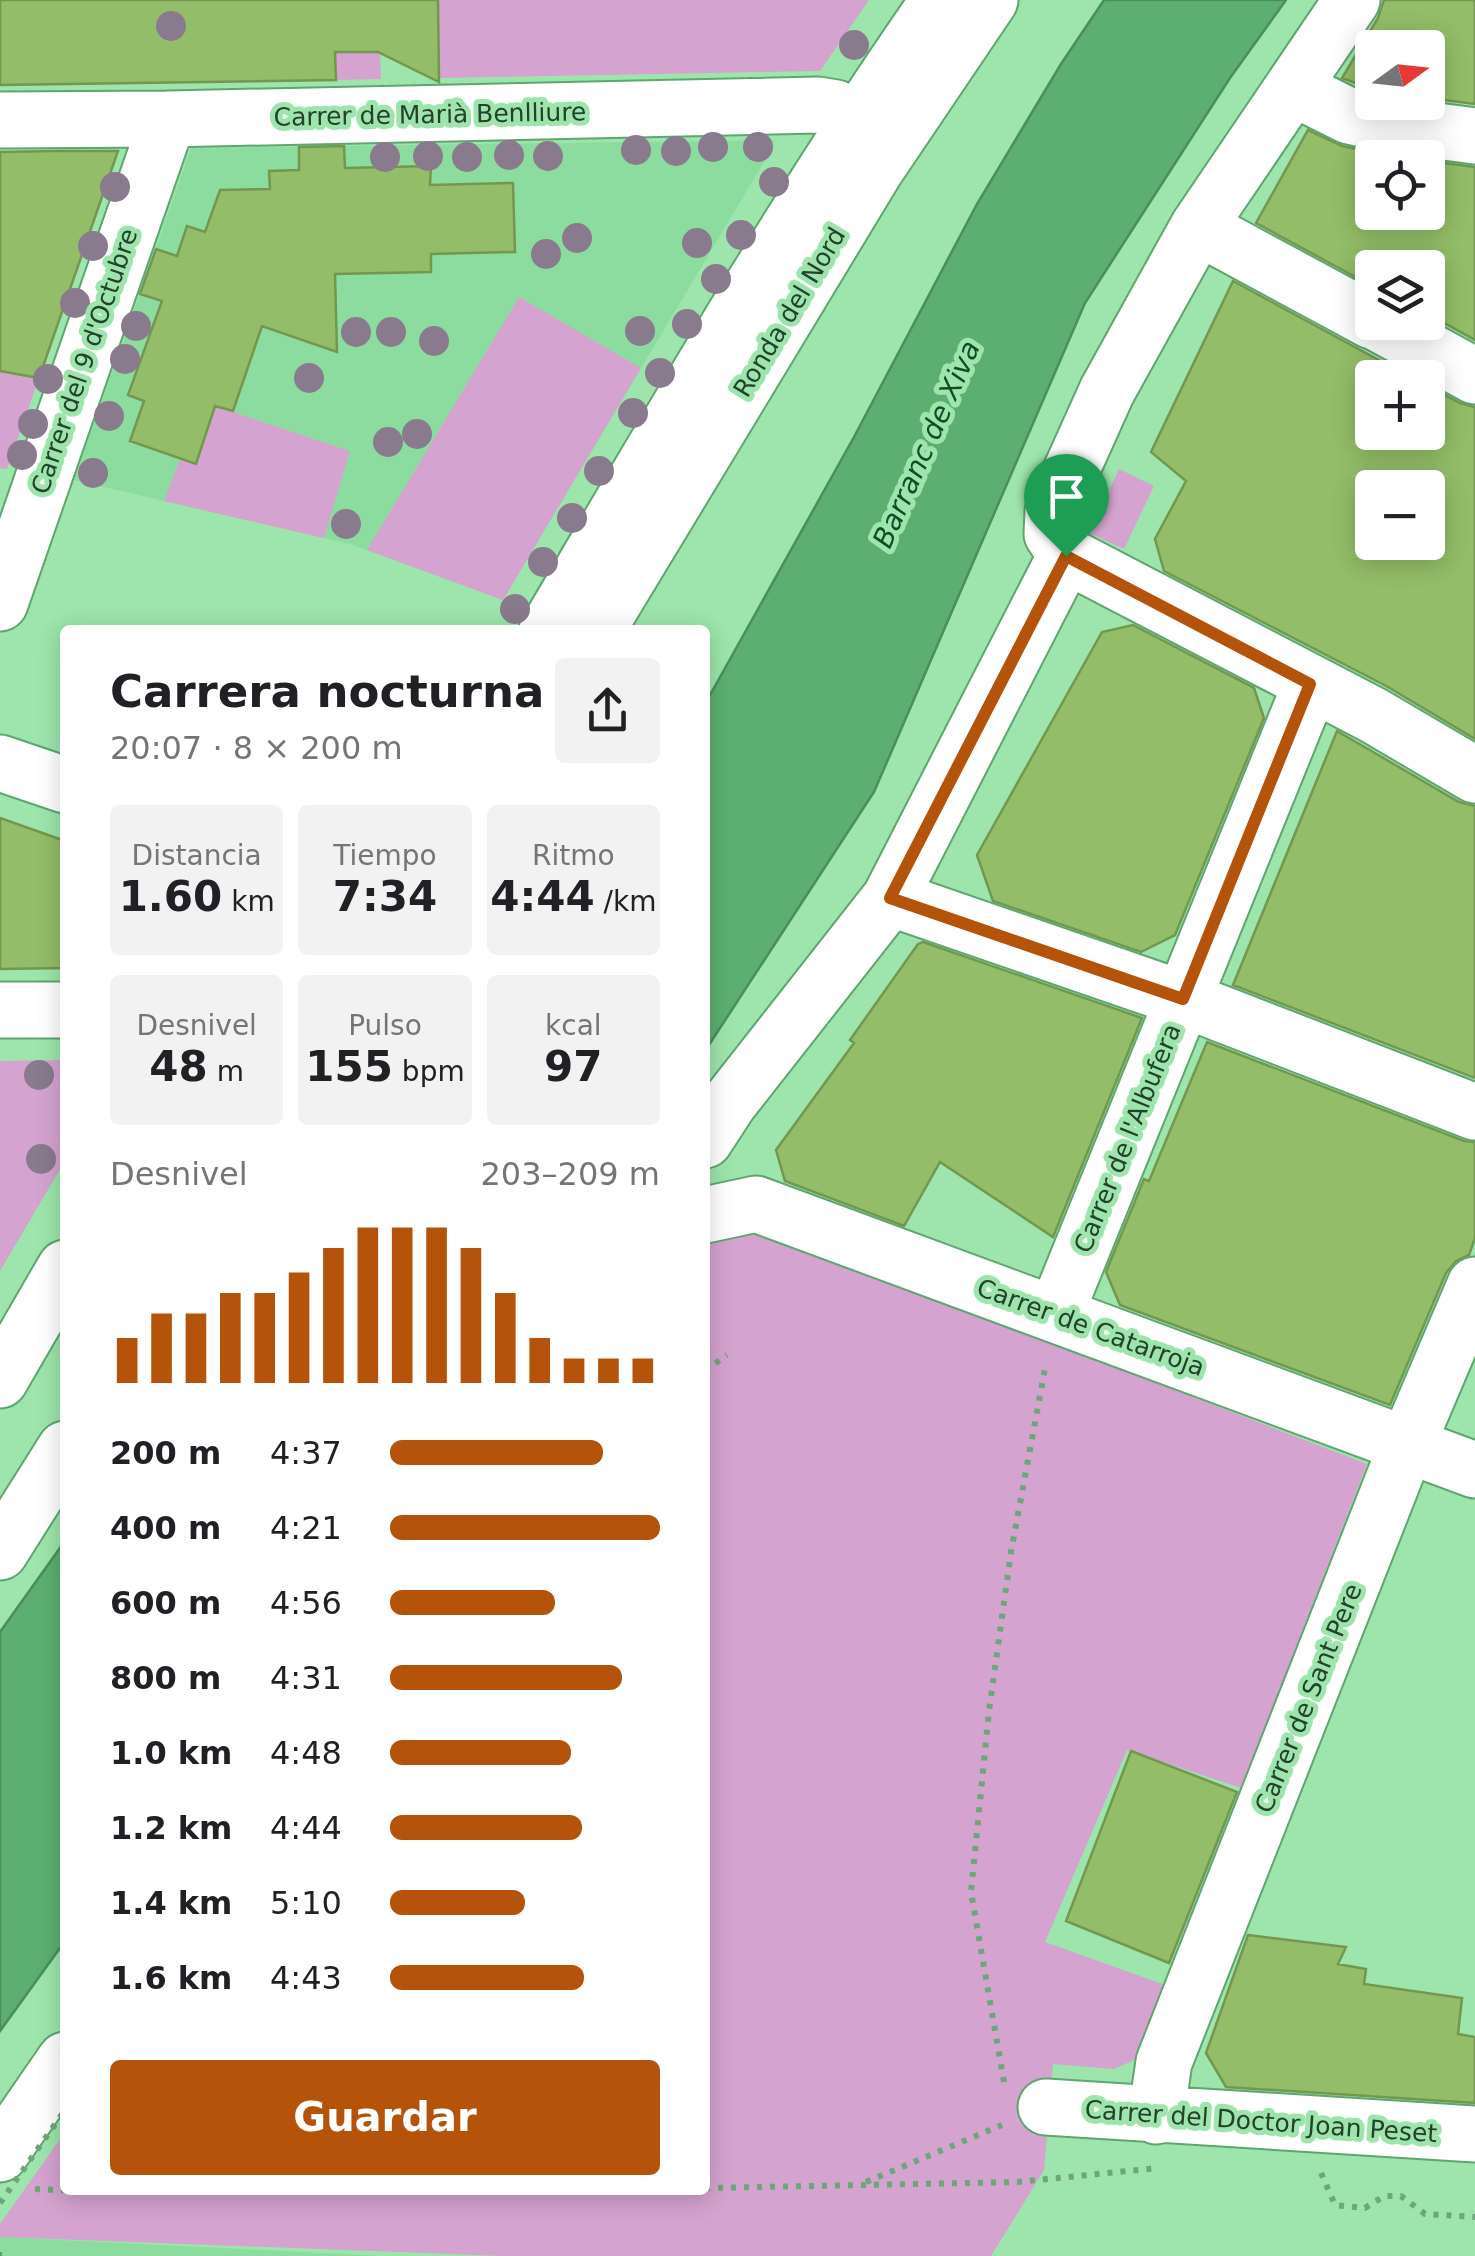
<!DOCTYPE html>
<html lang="es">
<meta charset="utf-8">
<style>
:root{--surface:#fff;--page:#f2f2f2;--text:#202124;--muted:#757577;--accent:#b45309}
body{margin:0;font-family:"DejaVu Sans",sans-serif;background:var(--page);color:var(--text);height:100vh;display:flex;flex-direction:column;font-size:38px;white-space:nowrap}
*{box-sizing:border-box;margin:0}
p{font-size:32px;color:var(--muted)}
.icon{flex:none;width:55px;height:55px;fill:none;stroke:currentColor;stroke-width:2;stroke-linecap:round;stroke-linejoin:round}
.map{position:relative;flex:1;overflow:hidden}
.side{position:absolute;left:60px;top:625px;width:650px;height:1570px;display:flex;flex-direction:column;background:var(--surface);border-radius:10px;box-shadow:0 5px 25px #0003}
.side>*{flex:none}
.needle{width:65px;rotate:75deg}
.tools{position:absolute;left:1355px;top:30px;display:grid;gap:20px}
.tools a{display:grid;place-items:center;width:90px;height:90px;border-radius:10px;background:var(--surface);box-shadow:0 5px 25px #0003;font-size:50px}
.pin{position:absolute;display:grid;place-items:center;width:85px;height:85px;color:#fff;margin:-102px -42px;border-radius:50% 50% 50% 0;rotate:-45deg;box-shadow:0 0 10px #0007}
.pin .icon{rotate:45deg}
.round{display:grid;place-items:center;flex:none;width:105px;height:105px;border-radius:10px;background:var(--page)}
.summary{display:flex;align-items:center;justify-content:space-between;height:170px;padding:0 50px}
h1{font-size:45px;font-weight:700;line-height:75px}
.stats{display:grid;grid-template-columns:repeat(3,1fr);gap:15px;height:170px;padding:10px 50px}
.stats div{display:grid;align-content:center;border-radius:10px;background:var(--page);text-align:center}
.stats b{font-size:42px;font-weight:700}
.stats small{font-size:28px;font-weight:400}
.stats p{font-size:28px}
.chart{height:280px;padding:20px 50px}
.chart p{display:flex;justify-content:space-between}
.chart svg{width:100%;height:180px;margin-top:10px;stroke:var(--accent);stroke-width:6}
.button{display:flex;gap:20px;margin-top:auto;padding:20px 50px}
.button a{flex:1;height:115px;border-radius:10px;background:var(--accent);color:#fff;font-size:40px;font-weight:700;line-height:115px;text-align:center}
ul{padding:0 50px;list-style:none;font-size:32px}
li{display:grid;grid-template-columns:160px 120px 1fr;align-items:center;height:75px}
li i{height:25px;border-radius:12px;background:var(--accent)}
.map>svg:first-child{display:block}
.built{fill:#8ddc9f}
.green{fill:#d4a3cf}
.water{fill:#5caf71;stroke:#4b8e5c;stroke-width:2.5}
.building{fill:#93bd68;stroke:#74974f;stroke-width:2.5;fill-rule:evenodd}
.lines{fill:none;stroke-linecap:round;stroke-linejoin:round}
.minor-casing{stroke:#5fa570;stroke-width:59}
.path{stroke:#6ea57a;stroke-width:6;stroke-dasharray:5 8;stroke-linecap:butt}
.minor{stroke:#fff;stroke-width:55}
.rail{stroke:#659970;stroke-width:8;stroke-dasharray:18 18;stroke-linecap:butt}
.path-bridge{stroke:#6ea57a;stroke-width:6;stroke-dasharray:5 8;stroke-linecap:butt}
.tree{fill:#897a8d}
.route-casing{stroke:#fff;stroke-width:20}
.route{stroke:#b45309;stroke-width:12}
.labels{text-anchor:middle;stroke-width:10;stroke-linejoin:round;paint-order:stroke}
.street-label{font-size:25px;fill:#24412b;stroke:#9de5ac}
.water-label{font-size:28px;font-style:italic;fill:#104d25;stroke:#9de5ac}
</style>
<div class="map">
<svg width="1475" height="2256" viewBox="0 0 1475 2256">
<rect width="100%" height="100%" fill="#9de5ac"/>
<!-- built -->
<path class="built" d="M 774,140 L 774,145 L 503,600 L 350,544 L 74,480 L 191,148 Z
M 0,2237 L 383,2256 L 0,2256 Z"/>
<!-- green -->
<path class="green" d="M 335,0 L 378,0 L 381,79 L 336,80 Z
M 438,0 L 869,0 L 820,71 L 439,78 Z
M 519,297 L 641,368 L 503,600 L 367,550 Z
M 0,371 L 39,378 L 7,469 L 0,468 Z
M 215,406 L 350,451 L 324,538 L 164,501 L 180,459 L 195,464 Z
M 1119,469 L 1154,486 L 1124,549 L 1089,533 Z
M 65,1060 L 65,1161 L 0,1271 L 0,1061 Z
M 762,1231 L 1367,1464 L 1241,1788 L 1127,1750 L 1045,1942 L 1165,1985 L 1141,2057 L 1114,2069 L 1053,2064 L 1044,2170 L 991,2256 L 503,2256 L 0,2237 L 0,2224 L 65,2132 L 65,2190 L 705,2190 L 705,1245 Z"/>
<!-- water -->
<path class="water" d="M 1104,0 L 1286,0 L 1230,78 L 1085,303 L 874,792 L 705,1051 L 705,704 L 854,437 L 977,204 L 1061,64 Z
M 65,1541 L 65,1941 L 0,2031 L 0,1632 Z"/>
<!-- building -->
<path class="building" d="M 0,0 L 438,0 L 439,82 L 378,52 L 335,52 L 336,80 L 0,85 Z
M 1384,0 L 1475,0 L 1475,104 L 1428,98 L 1428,48 L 1372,48 L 1372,89 L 1342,78 L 1378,18 Z
M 1308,130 L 1342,146 L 1399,158 L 1372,158 L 1372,212 L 1428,212 L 1428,161 L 1475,167 L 1475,340 L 1428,314 L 1428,268 L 1372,268 L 1372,286 L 1256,223 Z
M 344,146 L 345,168 L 431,166 L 430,185 L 513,183 L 515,252 L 431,254 L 431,272 L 335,274 L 337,352 L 262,326 L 233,411 L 215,406 L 196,464 L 130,441 L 144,401 L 128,395 L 162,301 L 140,294 L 156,249 L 177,256 L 187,226 L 205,232 L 220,190 L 270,189 L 269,171 L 299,170 L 299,147 Z
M 52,151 L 118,151 L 39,378 L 0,371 L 0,152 Z
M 1233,281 L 1412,378 L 1372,378 L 1372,432 L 1428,432 L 1428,386 L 1460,403 L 1475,407 L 1475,739 L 1388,687 L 1164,571 L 1155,539 L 1186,481 L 1151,452 ZM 1372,488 L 1428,488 L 1428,542 L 1372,542 Z
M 1133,625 L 1254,688 L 1264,718 L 1175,935 L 1141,952 L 993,901 L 977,855 L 1102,632 Z
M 1337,731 L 1459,802 L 1475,806 L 1475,1078 L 1233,985 Z
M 0,818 L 65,841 L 65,968 L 0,969 Z
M 923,942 L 1142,1018 L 1053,1237 L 940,1162 L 904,1226 L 785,1181 L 776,1150 L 854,1043 L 850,1040 L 918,944 Z
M 1207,1042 L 1464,1141 L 1475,1142 L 1475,1238 L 1469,1255 L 1456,1261 L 1446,1273 L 1390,1405 L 1120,1305 L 1106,1272 L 1144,1179 L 1149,1181 Z
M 1131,1751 L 1237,1792 L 1169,1963 L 1066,1921 Z
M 1248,1935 L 1346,1947 L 1338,1964 L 1366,1969 L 1364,1984 L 1462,1998 L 1458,2034 L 1475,2037 L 1475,2103 L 1226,2087 L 1206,2053 Z"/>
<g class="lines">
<defs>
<path id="minor" d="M 1293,88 L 1349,116 L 1384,124 L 1475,136
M 0,120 L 168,119 L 818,105 L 836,108 L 857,118
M 1198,227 L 1372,321
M 1376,322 L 1475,376
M 1066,555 L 1373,715 L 1475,775
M 0,603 L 168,119
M 547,630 C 673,417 797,203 939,0
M 597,630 L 876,169 L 990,0
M 0,763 L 65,785
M 890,898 L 1183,999 L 1475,1112
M 0,1010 L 65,1010
M 705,1140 L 729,1103 L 890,898 L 1066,555 L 1052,534 L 1053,511 L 1107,391 L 1198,227 L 1352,0
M 705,1215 L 756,1204 L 1475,1470
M 1056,1313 L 1311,684
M 0,1380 L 65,1268
M 0,1552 L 65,1449
M 1046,2107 L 1475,2134
M 1156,2116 L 1164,2062 L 1407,1445 L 1475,1285
M 0,2154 L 65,2060"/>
</defs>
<!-- minor casing -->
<use href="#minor" class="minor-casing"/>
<!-- path -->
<path class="path" d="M 705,1371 L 727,1355
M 1004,2082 L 971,1892 L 989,1711 L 1011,1552 L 1046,1363
M 1321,2173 L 1335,2205 L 1365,2208 L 1384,2196 L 1401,2196 L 1425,2214 L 1475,2217
M 866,2182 L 1002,2125
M 705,2188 L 1018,2182 L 1158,2168
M 35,2189 L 106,2192 L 514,2190"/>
<!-- minor -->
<use href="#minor" class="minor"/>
<!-- rail -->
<path class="rail" d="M 0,2256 L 2,2256"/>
<!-- path-bridge -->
<path class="path-bridge" d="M 0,2203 L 65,2110"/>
</g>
<!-- trees -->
<g class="tree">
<circle cx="171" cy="26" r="15"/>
<circle cx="854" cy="45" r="15"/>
<circle cx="713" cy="147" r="15"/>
<circle cx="758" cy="147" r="15"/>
<circle cx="636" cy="150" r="15"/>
<circle cx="676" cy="151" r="15"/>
<circle cx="509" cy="155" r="15"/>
<circle cx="428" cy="156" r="15"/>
<circle cx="548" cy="156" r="15"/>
<circle cx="385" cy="157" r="15"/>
<circle cx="467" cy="157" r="15"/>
<circle cx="774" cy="182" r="15"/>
<circle cx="115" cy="187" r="15"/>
<circle cx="741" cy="235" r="15"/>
<circle cx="577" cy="238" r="15"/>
<circle cx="697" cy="243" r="15"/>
<circle cx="93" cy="246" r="15"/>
<circle cx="546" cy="254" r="15"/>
<circle cx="716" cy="279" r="15"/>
<circle cx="75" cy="303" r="15"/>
<circle cx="687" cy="324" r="15"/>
<circle cx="136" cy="326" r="15"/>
<circle cx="640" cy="331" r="15"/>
<circle cx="356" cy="332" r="15"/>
<circle cx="391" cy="332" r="15"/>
<circle cx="434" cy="341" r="15"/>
<circle cx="125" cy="359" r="15"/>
<circle cx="660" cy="373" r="15"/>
<circle cx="309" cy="378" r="15"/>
<circle cx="48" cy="379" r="15"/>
<circle cx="633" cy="413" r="15"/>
<circle cx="109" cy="416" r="15"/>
<circle cx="33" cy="424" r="15"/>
<circle cx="417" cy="434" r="15"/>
<circle cx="388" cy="442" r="15"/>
<circle cx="22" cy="455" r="15"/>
<circle cx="599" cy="471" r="15"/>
<circle cx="93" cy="473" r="15"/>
<circle cx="572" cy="518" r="15"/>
<circle cx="346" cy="524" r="15"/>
<circle cx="543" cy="562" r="15"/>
<circle cx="515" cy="609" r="15"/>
<circle cx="39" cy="1075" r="15"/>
<circle cx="41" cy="1159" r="15"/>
</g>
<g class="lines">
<defs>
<path id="route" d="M 1066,556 L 1310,684 L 1183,999 L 890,898 Z"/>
</defs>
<!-- route casing -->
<use href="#route" class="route-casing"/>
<!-- route -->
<use href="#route" class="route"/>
</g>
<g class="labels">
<!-- street labels -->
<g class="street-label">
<text transform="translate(430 114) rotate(-1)" y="9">Carrer de Marià Benlliure</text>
<text transform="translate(789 312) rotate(-59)" y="9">Ronda del Nord</text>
<text transform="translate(84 361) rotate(-71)" y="9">Carrer del 9 d'Octubre</text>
<text transform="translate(1127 1138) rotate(-68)" y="9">Carrer de l'Albufera</text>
<text transform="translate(1091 1327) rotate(20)" y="9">Carrer de Catarroja</text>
<text transform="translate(1308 1698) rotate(-68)" y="9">Carrer de Sant Pere</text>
<text transform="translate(1261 2121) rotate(4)" y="9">Carrer del Doctor Joan Peset</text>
</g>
<!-- water labels -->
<g class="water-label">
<text transform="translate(926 444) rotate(-66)" y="10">Barranc de Xiva</text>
</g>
</g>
</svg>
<div class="tools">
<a><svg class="needle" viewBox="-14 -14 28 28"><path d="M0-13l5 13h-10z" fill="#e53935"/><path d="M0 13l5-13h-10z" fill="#757577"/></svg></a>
<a><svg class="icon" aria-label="locate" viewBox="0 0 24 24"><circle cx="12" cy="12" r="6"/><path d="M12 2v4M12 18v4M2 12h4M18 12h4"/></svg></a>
<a><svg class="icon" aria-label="layers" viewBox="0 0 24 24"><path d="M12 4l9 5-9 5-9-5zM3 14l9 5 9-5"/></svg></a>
<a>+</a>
<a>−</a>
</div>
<div class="pin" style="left:1066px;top:556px;background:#1e9e55"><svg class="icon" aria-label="arrive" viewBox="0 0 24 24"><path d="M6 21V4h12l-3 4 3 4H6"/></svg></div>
<section class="side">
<div class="summary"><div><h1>Carrera nocturna</h1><p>20:07 · 8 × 200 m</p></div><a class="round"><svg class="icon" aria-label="share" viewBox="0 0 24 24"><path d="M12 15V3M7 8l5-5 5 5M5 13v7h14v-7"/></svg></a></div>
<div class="stats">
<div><p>Distancia</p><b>1.60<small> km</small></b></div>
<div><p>Tiempo</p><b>7:34</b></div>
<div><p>Ritmo</p><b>4:44<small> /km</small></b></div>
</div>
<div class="stats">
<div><p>Desnivel</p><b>48<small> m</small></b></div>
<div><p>Pulso</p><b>155<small> bpm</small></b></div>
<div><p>kcal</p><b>97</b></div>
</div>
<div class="chart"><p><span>Desnivel</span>203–209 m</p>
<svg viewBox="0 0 160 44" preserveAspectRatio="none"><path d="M5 44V33M15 44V27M25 44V27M35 44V22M45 44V22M55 44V17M65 44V11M75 44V6M85 44V6M95 44V6M105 44V11M115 44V22M125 44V33M135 44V38M145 44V38M155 44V38"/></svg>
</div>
<ul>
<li><b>200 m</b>4:37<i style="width:79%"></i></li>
<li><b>400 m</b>4:21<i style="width:100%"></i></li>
<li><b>600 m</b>4:56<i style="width:61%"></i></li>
<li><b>800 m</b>4:31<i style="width:86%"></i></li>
<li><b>1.0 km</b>4:48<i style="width:67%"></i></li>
<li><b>1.2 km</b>4:44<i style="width:71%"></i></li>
<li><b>1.4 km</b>5:10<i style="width:50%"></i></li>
<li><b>1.6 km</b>4:43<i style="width:72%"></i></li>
</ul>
<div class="button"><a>Guardar</a></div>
</section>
</div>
